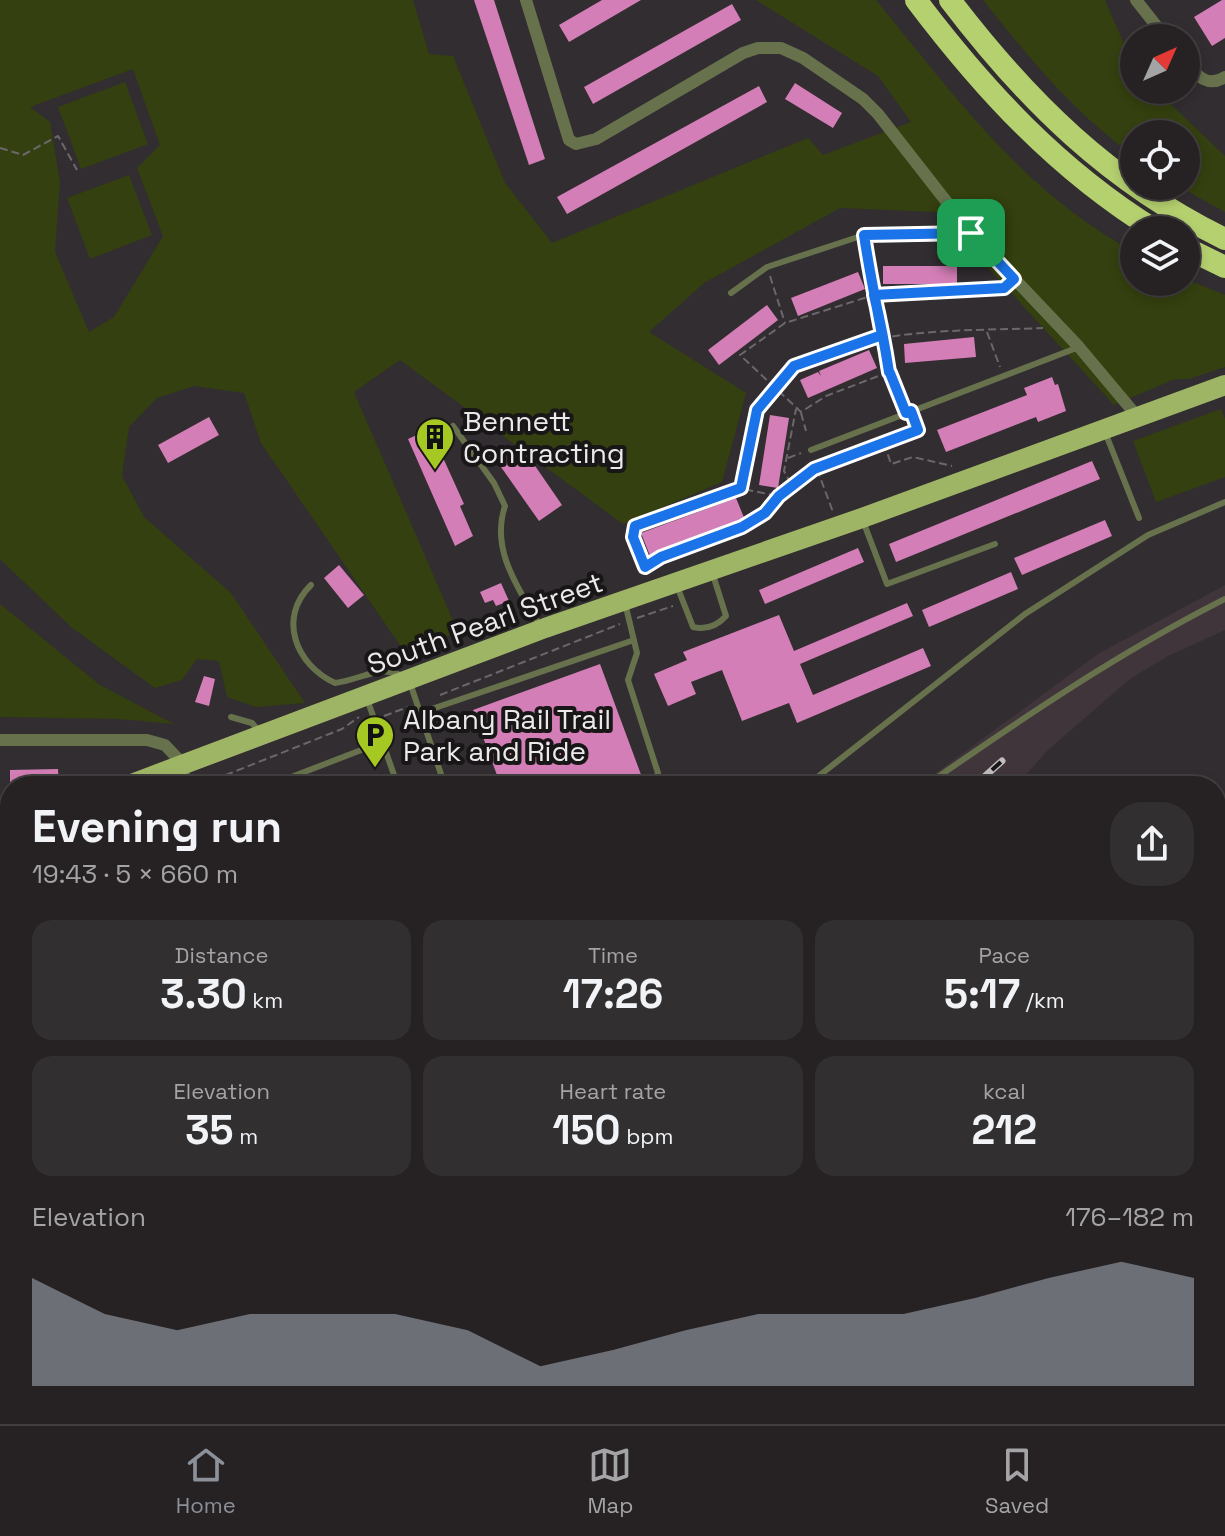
<!DOCTYPE html>
<meta charset="utf-8">
<style>
:root{--surface:#262224;--page:#322f31;--text:#f1f3f6;--muted:#a4a4a6;--line:#423f41;--accent:#8c9099}
body{margin:0;font-family:"Space Grotesk",sans-serif;background:var(--page);color:var(--text);height:100vh;display:flex;flex-direction:column;font-size:30px;white-space:nowrap}
*{box-sizing:border-box;margin:0}
p{font-size:26px;color:var(--muted)}
.icon{flex:none;width:44px;height:44px;fill:none;stroke:currentColor;stroke-width:2;stroke-linecap:round;stroke-linejoin:round}
.map{position:relative;flex:1;overflow:hidden}
.side{position:absolute;left:0px;top:776px;width:1226px;height:648px;display:flex;flex-direction:column;background:var(--surface);border-radius:32px 32px 0 0;box-shadow:0 4px 12px #0003,0 0 0 2px var(--line)}
.side>*{flex:none}
.needle{width:52px;rotate:45deg}
.controls{position:absolute;left:1120px;top:24px;display:grid;gap:16px}
.controls a{display:grid;place-items:center;width:80px;height:80px;border-radius:50%;background:var(--surface);box-shadow:0 4px 12px #0003,0 0 0 2px var(--line);font-size:40px}
.pin{position:absolute;display:grid;place-items:center;width:68px;height:68px;color:#fff;margin:-34px;border-radius:16px;box-shadow:0 4px 12px #0006}
.round{display:grid;place-items:center;flex:none;width:84px;height:84px;border-radius:32px;background:var(--page)}
.head{display:flex;align-items:center;justify-content:space-between;height:136px;padding:0 32px}
h1{font-size:44px;font-weight:700;line-height:60px}
.stats{display:grid;grid-template-columns:repeat(3,1fr);gap:12px;height:136px;padding:8px 32px}
.stats div{display:grid;align-content:center;border-radius:20px;background:var(--page);text-align:center}
.stats b{font-size:40px;font-weight:700}
.stats small{font-size:22px;font-weight:400}
.stats p{font-size:22px}
.chart{height:224px;padding:16px 32px}
.chart p{display:flex;justify-content:space-between}
.chart svg{width:100%;height:144px;margin-top:8px;fill:var(--accent);opacity:.7}
.tab-bar{display:flex;justify-content:space-around;align-items:center;height:112px;border-top:2px solid var(--line);background:var(--surface);font-size:22px;color:var(--muted)}
.tab-bar a{display:grid;justify-items:center;gap:4px}
.tab-bar .on{color:var(--accent)}
.map>svg:first-child{display:block}
.built{fill:#3f353b}
.green{fill:#34400f;fill-rule:evenodd}
.building{fill:#d37eb6}
.lines{fill:none;stroke-linecap:round;stroke-linejoin:round}
.path{stroke:#6b676a;stroke-width:2;stroke-dasharray:8 4;stroke-linecap:butt}
.service{stroke:#67724d;stroke-width:6}
.minor{stroke:#67724d;stroke-width:12}
.primary{stroke:#9fb566;stroke-width:20}
.motorway{stroke:#b5d06f;stroke-width:22}
.rail-casing{stroke:#c0bcbe;stroke-width:7}
.rail{stroke:#181617;stroke-width:4;stroke-dasharray:12;stroke-linecap:butt}
.route-casing{stroke:#fff;stroke-width:16}
.route{stroke:#1a73e8;stroke-width:10}
.labels{text-anchor:middle;stroke-width:8;stroke-linejoin:round;paint-order:stroke}
.poi-label{font-size:28px;fill:#ece9eb;stroke:#181617;text-anchor:start}
.street-label{font-size:28px;fill:#ece9eb;stroke:#181617}
</style>
<div class="map">
<svg width="1225" height="1424" viewBox="0 0 1225 1424">
<rect width="100%" height="100%" fill="#322d30"/>
<!-- built -->
<path class="built" d="M 1225,585 L 1225,630 L 1168,656 L 1130,679 L 1049,749 L 1016,786 L 918,786 L 1098,654 Z
M 0,1022 L 10,1023 L 10,1342 L 0,1352 Z
M 88,1414 L 1009,1414 L 1014,1424 L 71,1424 Z"/>
<!-- green -->
<path class="green" d="M 0,0 L 413,0 L 429,54 L 453,56 L 505,183 L 552,243 L 808,138 L 823,155 L 911,122 L 878,76 L 756,0 L 876,0 C 956,97 1022,191 1134,252 L 1134,282 L 1186,279 L 1225,295 L 1225,367 L 1189,379 L 1175,379 L 1114,405 L 937,212 L 840,208 L 704,283 L 649,332 L 746,393 L 722,482 L 623,524 L 400,360 L 354,392 L 458,632 L 406,654 L 261,443 L 244,393 L 194,386 L 157,398 L 129,427 L 122,476 L 144,517 L 231,593 L 305,703 L 256,707 L 227,697 L 219,661 L 197,659 L 182,680 L 155,688 L 71,627 L 0,559 ZM 133,69 L 160,145 L 137,168 L 163,236 L 114,317 L 89,332 L 55,252 L 60,182 L 50,122 L 30,107 Z
M 983,0 L 1105,0 L 1134,67 L 1134,90 L 1156,90 L 1225,156 L 1225,212 L 1178,186 L 1186,186 L 1186,134 L 1134,134 L 1134,156 C 1075,114 1028,57 983,0 Z
M 125,82 L 148,144 L 81,169 L 58,107 Z
M 129,175 L 152,235 L 90,259 L 67,198 Z
M 1221,409 L 1225,419 L 1225,477 L 1156,502 L 1133,441 Z
M 0,604 L 100,685 L 174,724 L 120,719 L 0,717 Z"/>
<!-- building -->
<path class="building" d="M 474,0 L 494,0 L 545,159 L 529,165 Z
M 602,0 L 641,0 L 569,42 L 559,25 Z
M 1222,0 L 1225,0 L 1225,38 L 1212,46 L 1194,17 Z
M 732,4 L 741,20 L 593,104 L 584,87 Z
M 795,83 L 842,113 L 833,128 L 785,99 Z
M 759,86 L 767,102 L 567,214 L 557,197 Z
M 883,266 L 957,266 L 957,284 L 883,284 Z
M 858,272 L 865,289 L 798,316 L 791,298 Z
M 767,305 L 778,320 L 719,365 L 708,350 Z
M 974,337 L 976,357 L 905,363 L 904,344 Z
M 869,350 L 877,368 L 808,398 L 800,380 L 818,372 L 821,376 L 819,371 Z
M 1052,377 L 1055,385 L 1058,384 L 1066,411 L 1038,422 L 1036,417 L 946,452 L 937,430 L 1027,395 L 1024,388 Z
M 770,415 L 789,418 L 778,488 L 759,485 Z
M 209,417 L 219,435 L 168,463 L 158,445 Z
M 430,429 L 464,504 L 460,506 L 473,536 L 455,546 L 408,439 Z
M 520,444 L 562,505 L 539,521 L 496,460 Z
M 1092,461 L 1100,479 L 896,562 L 889,544 Z
M 736,498 L 745,520 L 650,556 L 641,533 Z
M 1105,520 L 1112,536 L 1022,575 L 1014,558 Z
M 858,548 L 864,562 L 765,604 L 759,590 Z
M 339,565 L 364,595 L 348,608 L 324,578 Z
M 1011,572 L 1018,589 L 929,627 L 922,610 Z
M 501,583 L 509,601 L 496,606 L 493,600 L 485,603 L 480,592 Z
M 907,603 L 913,616 L 800,664 L 813,695 L 923,648 L 931,666 L 797,723 L 789,703 L 742,721 L 722,670 L 691,682 L 696,694 L 668,706 L 654,674 L 687,660 L 683,652 L 779,615 L 794,651 Z
M 600,664 L 643,780 L 626,786 L 501,786 L 473,710 Z
M 204,676 L 215,679 L 209,706 L 195,702 Z
M 58,769 L 59,786 L 10,786 L 10,770 Z"/>
<g class="lines">
<!-- path -->
<path class="path" d="M 0,148 L 23,155 L 58,136 L 77,170
M 865,243 L 890,373 L 902,404
M 770,276 L 785,323
M 987,332 L 1000,367
M 889,372 L 826,396 L 801,412 L 740,355 L 785,323 L 874,295 L 1004,287
M 801,413 L 806,431
M 884,443 L 891,464 L 913,457 L 952,466
M 788,458 L 801,453
M 817,469 L 833,512
M 791,484 L 784,471 L 796,409
M 741,488 C 746,466 748,428 757,410 C 800,322 961,332 1043,328
M 645,567 L 661,557 L 742,527 L 765,513 L 779,496 L 814,469 L 918,430 L 914,419
M 647,574 L 633,537 L 635,526 L 738,488 L 778,496
M 637,618 L 673,606
M 440,695 L 620,624
M 384,716 L 408,707
M 361,740 L 361,725 L 367,722
M 222,778 L 225,786
M 203,784 L 342,729 L 359,717
M 0,991 L 10,992"/>
<!-- service -->
<path class="service" d="M 731,293 L 767,267 L 864,235 L 971,233
M 453,426 L 494,483 L 505,506 C 490,550 519,589 540,626
M 1105,432 L 1139,518
M 811,450 L 1079,347
M 863,521 L 887,584 L 995,544
M 311,585 C 277,618 296,665 335,683 C 365,679 383,661 409,680 L 445,786
M 677,586 L 693,627 C 706,630 717,626 726,616 L 713,575
M 625,603 L 637,653 L 628,680 L 658,773 L 652,786
M 367,699 L 398,786
M 420,713 L 634,640
M 231,717 L 252,723 L 259,731
M 184,767 L 192,786
M 268,786 L 382,742
M 806,786 L 1025,614 L 1148,535 L 1225,502
M 925,786 C 1021,719 1120,652 1225,599
M 0,1199 L 10,1203
M 976,1414 L 981,1424
M 1019,1414 L 1024,1424
M 0,1418 L 10,1408
M 63,1424 L 78,1414
M 308,1424 L 320,1414
M 425,1424 L 437,1414"/>
<!-- minor -->
<path class="minor" d="M 526,0 L 569,140 L 576,144 L 596,139 L 743,53 L 758,48 L 781,48 L 803,58 L 863,99 L 878,114 L 971,233 L 1079,347 L 1136,415
M 1136,0 L 1166,38
M 1186,63 C 1197,76 1208,88 1225,77
M 0,740 L 147,740 L 165,745 L 182,763"/>
<!-- primary -->
<path class="primary" d="M 126,786 L 545,628 L 862,518 L 1225,385
M 0,838 L 10,834"/>
<!-- motorway -->
<path class="motorway" d="M 916,0 C 984,90 1058,170 1155,230
M 950,0 C 1027,101 1110,183 1225,239
M 1186,248 L 1225,267"/>
<defs>
<path id="rail" d="M 974,786 L 1002,761
M 842,1414 L 847,1424
M 1030,1414 L 1034,1424
M 233,1424 L 244,1414"/>
</defs>
<!-- rail casing -->
<use href="#rail" class="rail-casing"/>
<!-- rail -->
<use href="#rail" class="rail"/>
</g>
<g class="lines">
<defs>
<path id="route" d="M 971,233 L 864,235 C 869,269 876,302 882,335 L 794,366 L 757,410 L 741,488 L 635,526 L 633,537 L 645,567 L 661,557 L 742,527 L 765,513 L 779,496 L 814,469 L 918,430 L 911,411 L 906,413 L 890,373 L 889,372 C 885,346 880,320 874,295 L 1004,288 L 1014,279 L 971,233"/>
</defs>
<!-- route casing -->
<use href="#route" class="route-casing"/>
<!-- route -->
<use href="#route" class="route"/>
</g>
<!-- icons -->
<defs>
<symbol id="building-pin" viewBox="-11 -11 22 30"><path d="M0 17L-7.5 6A9.5 9.5 0 1 1 7.5 6Z" fill="#a5c823" stroke="#181617"/><path d="M-4-6H4V6H1V3H-1V6H-4ZM-2.5-4.3h1.7v1.8h-1.7ZM.8-4.3h1.7v1.8H.8ZM-2.5-1h1.7V.8h-1.7ZM.8-1h1.7V.8H.8Z" fill="#111"/></symbol>
<symbol id="parking-pin" viewBox="-11 -11 22 30"><path d="M0 17L-7.5 6A9.5 9.5 0 1 1 7.5 6Z" fill="#a5c823" stroke="#181617"/><path d="M-3.5-5.5H1a3.5 3.5 0 0 1 0 7H-1V5.5H-3.5ZM-1-3.4V-.6H.8a1.4 1.4 0 0 0 0-2.8Z" fill="#111"/></symbol>
</defs>
<g fill-rule="evenodd">
<use href="#building-pin" x="413" y="415" width="44" height="60"/>
<use href="#parking-pin" x="353" y="713" width="44" height="60"/>
</g>
<g class="labels">
<!-- poi labels -->
<g class="poi-label">
<text x="463" y="431">Bennett<tspan x="463" dy="32">Contracting</tspan></text>
<text x="403" y="729">Albany Rail Trail<tspan x="403" dy="32">Park and Ride</tspan></text>
</g>
<!-- street labels -->
<g class="street-label">
<text transform="translate(485 623) rotate(-20)" y="10">South Pearl Street</text>
</g>
</g>
</svg>
<div class="controls">
<a><svg class="needle" viewBox="-14 -14 28 28"><path d="M0-13l5 13h-10z" fill="#e53935"/><path d="M0 13l5-13h-10z" fill="#a4a4a6"/></svg></a>
<a><svg class="icon" aria-label="locate" viewBox="0 0 24 24"><circle cx="12" cy="12" r="6"/><path d="M12 2v4M12 18v4M2 12h4M18 12h4"/></svg></a>
<a><svg class="icon" aria-label="layers" viewBox="0 0 24 24"><path d="M12 4l9 5-9 5-9-5zM3 14l9 5 9-5"/></svg></a>
</div>
<div class="pin" style="left:971px;top:233px;background:#1e9e55"><svg class="icon" aria-label="arrive" viewBox="0 0 24 24"><path d="M6 21V4h12l-3 4 3 4H6"/></svg></div>
<section class="side">
<div class="head"><div><h1>Evening run</h1><p>19:43 · 5 × 660 m</p></div><a class="round"><svg class="icon" aria-label="share" viewBox="0 0 24 24"><path d="M12 15V3M7 8l5-5 5 5M5 13v7h14v-7"/></svg></a></div>
<div class="stats">
<div><p>Distance</p><b>3.30<small> km</small></b></div>
<div><p>Time</p><b>17:26</b></div>
<div><p>Pace</p><b>5:17<small> /km</small></b></div>
</div>
<div class="stats">
<div><p>Elevation</p><b>35<small> m</small></b></div>
<div><p>Heart rate</p><b>150<small> bpm</small></b></div>
<div><p>kcal</p><b>212</b></div>
</div>
<div class="chart"><p><span>Elevation</span>176–182 m</p>
<svg viewBox="0 0 160 44" preserveAspectRatio="none"><path d="M0 44V11L10 22L20 27L30 22L40 22L50 22L60 27L70 38L80 33L90 27L100 22L110 22L120 22L130 17L140 11L150 6L160 11V44z"/></svg>
</div>
</section>
</div>
<nav class="tab-bar">
<a class="on"><svg class="icon" aria-label="home" viewBox="0 0 24 24"><path d="M3 11l9-7 9 7M6 9v11h12V9"/></svg>Home</a>
<a><svg class="icon" aria-label="map" viewBox="0 0 24 24"><path d="M3 6l6-2 6 2 6-2v14l-6 2-6-2-6 2zM9 4v14M15 6v14"/></svg>Map</a>
<a><svg class="icon" aria-label="saved" viewBox="0 0 24 24"><path d="M7 4h10v16l-5-4-5 4z"/></svg>Saved</a>
</nav>
